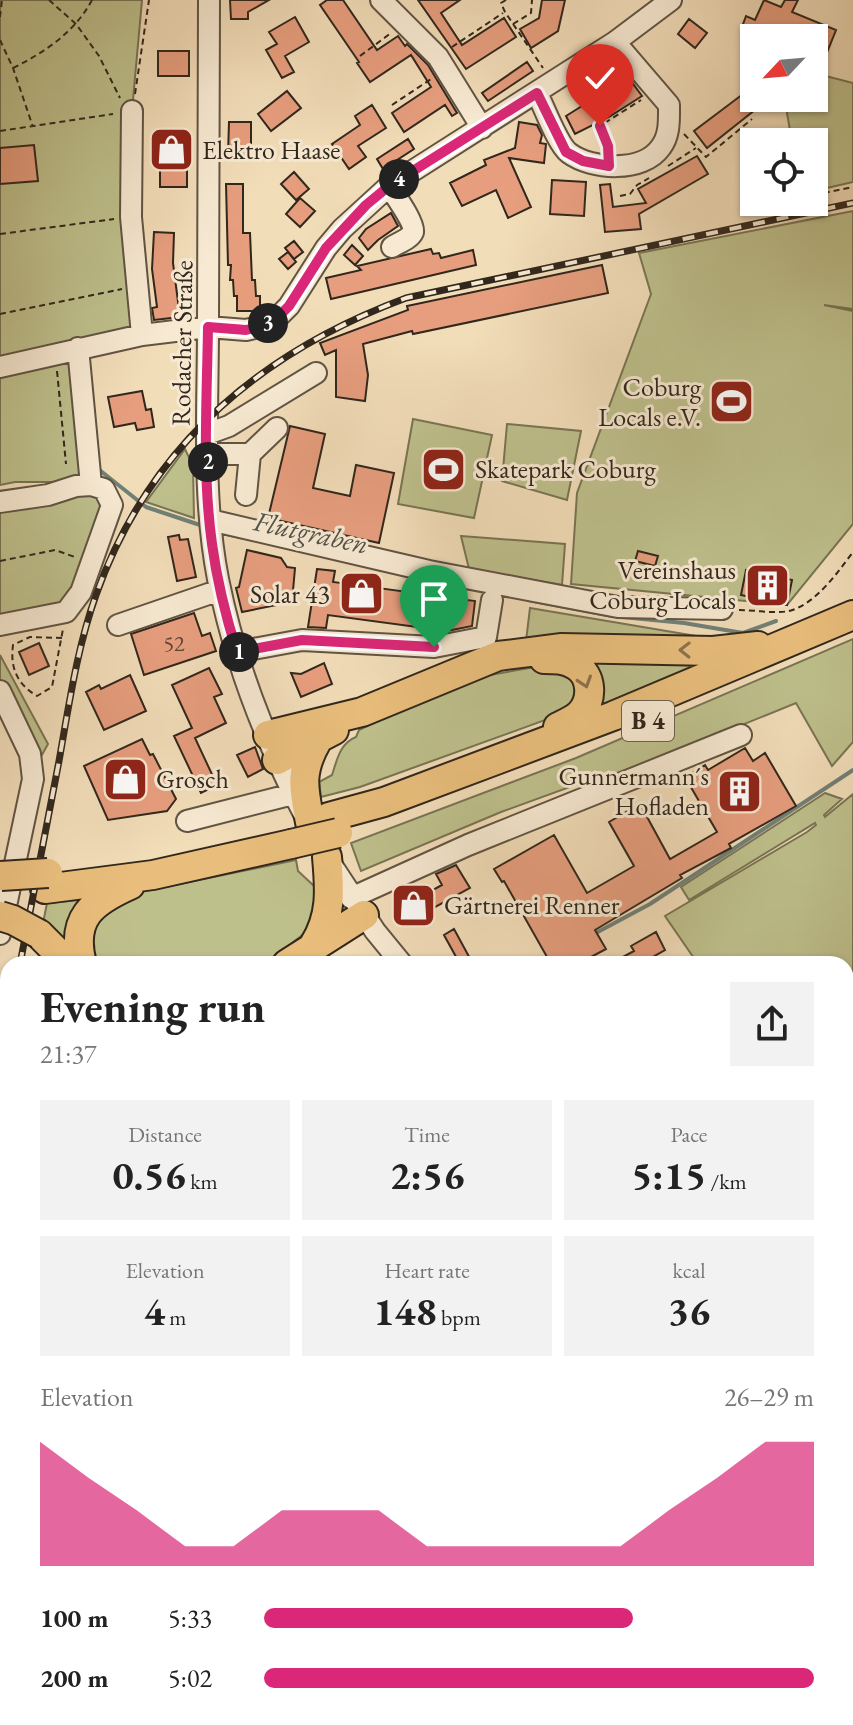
<!DOCTYPE html>
<meta charset="utf-8">
<style>
:root{--surface:#fff;--page:#f2f2f2;--text:#222;--muted:#767676;--accent:#db2777}
body{margin:0;font-family:"EB Garamond",serif;background:var(--page);color:var(--text);height:100vh;display:flex;flex-direction:column;font-size:30px;white-space:nowrap}
*{box-sizing:border-box;margin:0}
p{font-size:26px;color:var(--muted)}
.icon{flex:none;width:44px;height:44px;fill:none;stroke:currentColor;stroke-width:2;stroke-linecap:round;stroke-linejoin:round}
.map{position:relative;flex:1;overflow:hidden}
.panel{position:absolute;left:0px;top:956px;width:854px;height:770px;display:flex;flex-direction:column;background:var(--surface);border-radius:24px 24px 0 0;box-shadow:0 2px 6px #0004}
.panel>*{flex:none}
.needle{width:52px;rotate:244deg}
.controls{position:absolute;left:740px;top:24px;display:grid;gap:16px}
.controls a{display:grid;place-items:center;width:88px;height:88px;border-radius:0px;background:var(--surface);box-shadow:0 2px 6px #0004;font-size:40px}
.pin{position:absolute;display:grid;place-items:center;width:68px;height:68px;color:#fff;margin:-82px -34px;border-radius:50% 50% 50% 0;rotate:-45deg;box-shadow:0 0 8px #0007}
.pin .icon{rotate:45deg}
.km{position:absolute;width:40px;height:40px;margin:-20px;border-radius:50%;background:#222;color:#fff;font-size:22px;line-height:40px;text-align:center}
.round{display:grid;place-items:center;flex:none;width:84px;height:84px;border-radius:0px;background:var(--page)}
.headline{display:flex;align-items:center;justify-content:space-between;height:136px;padding:0 40px}
h1{font-size:44px;font-weight:700;line-height:60px}
.metrics{display:grid;grid-template-columns:repeat(3,1fr);gap:12px;height:136px;padding:8px 40px}
.metrics div{display:grid;align-content:center;border-radius:0px;background:var(--page);text-align:center}
.metrics b{font-size:40px;font-weight:700}
.metrics small{font-size:22px;font-weight:400}
.metrics p{font-size:22px}
.chart{height:224px;padding:16px 40px}
.chart p{display:flex;justify-content:space-between}
.chart svg{width:100%;height:144px;margin-top:8px;fill:var(--accent);opacity:.7}
ul{padding:0 40px;list-style:none;font-size:26px}
li{display:grid;grid-template-columns:128px 96px 1fr;align-items:center;height:60px}
li i{height:20px;border-radius:10px;background:var(--accent)}
.map>svg:first-child{display:block}
.green{fill:#bec08c;stroke:#787454;stroke-width:2}
.lines{fill:none;stroke-linecap:round;stroke-linejoin:round}
.stream{stroke:#718077;stroke-width:4}
.river{stroke:#9cbbb4;stroke-width:24}
.building{fill:#e79e7e;stroke:#31271c;stroke-width:2}
.minor-casing{stroke:#615443;stroke-width:24}
.highway-casing{stroke:#31271c;stroke-width:32}
.path{stroke:#31271c;stroke-width:2;stroke-dasharray:6 4;stroke-linecap:butt}
.minor{stroke:#f7e9d2;stroke-width:20}
.highway{stroke:#e9be7c;stroke-width:28}
.rail-casing{stroke:#31271c;stroke-width:7}
.rail{stroke:#f7e9d2;stroke-width:4;stroke-dasharray:12;stroke-linecap:butt}
.highway-bridge-casing{stroke:#31271c;stroke-width:32;stroke-linecap:butt}
.highway-bridge{stroke:#e9be7c;stroke-width:28}
.oneway{stroke:#8d724c}
.route-casing{stroke:#fff;stroke-width:16}
.route{stroke:#db2777;stroke-width:10}
.labels{text-anchor:middle;stroke-width:6;stroke-linejoin:round;paint-order:stroke}
.number-label{font-size:22px;fill:#5e4534}
.shield{fill:#f7e9d2;stroke:#6c6153;stroke-width:2}
.shield-label{font-size:24px;font-weight:bold;fill:#31271c}
.poi-label{font-size:26px;fill:#31271c;stroke:#f7e9d2;text-anchor:start}
.street-label{font-size:26px;fill:#31271c;stroke:#f7e9d2}
.water-label{font-size:28px;font-style:italic;fill:#51534a;stroke:#f7e9d2}
</style>
<div class="map">
<svg width="853" height="1725" viewBox="0 0 853 1725">
<rect width="100%" height="100%" fill="#f2ddb9"/>
<filter id="stains"><feTurbulence type="fractalNoise" baseFrequency=".0025" numOctaves="4"/><feColorMatrix values="0 0 0 0 .2 0 0 0 0 .09 0 0 0 0 .02 0 0 0 .5 -.17"/></filter>
<radialGradient id="worn" r=".72"><stop offset=".6" stop-color="#630" stop-opacity="0"/><stop offset="1" stop-color="#630" stop-opacity=".3"/></radialGradient>
<!-- green -->
<path class="green" d="M 0,0 L 142,0 L 132,111 L 142,335 L 71,352 L 82,482 L 15,482 L 0,485 Z
M 814,73 L 853,83 L 853,182 L 814,191 L 814,142 L 792,142 L 787,113 L 790,98 L 814,98 Z
M 853,211 L 853,309 L 824,305 L 853,311 L 853,524 L 787,605 L 571,584 L 577,493 L 651,294 L 639,253 Z
M 413,419 L 492,435 L 474,518 L 398,504 Z
M 507,424 L 581,431 L 567,500 L 502,481 Z
M 185,449 L 193,466 L 194,518 L 146,502 Z
M 102,494 L 101,524 L 68,601 L 0,621 L 0,502 Z
M 461,536 L 565,544 L 562,585 L 469,569 Z
M 530,608 L 708,638 L 687,641 L 605,634 L 526,641 Z
M 853,639 L 853,742 L 832,766 L 796,703 L 619,775 L 597,777 L 501,812 L 361,871 L 351,843 L 576,758 Z
M 0,655 L 48,744 L 38,762 L 12,702 L 0,680 Z
M 587,658 L 699,661 L 713,668 L 597,713 Z
M 557,663 L 576,682 L 574,701 L 559,715 L 360,787 L 321,797 L 319,782 L 332,775 C 337,760 340,743 356,737 L 359,730 L 408,706 L 479,677 Z
M 825,793 L 842,799 L 824,815 L 825,817 L 853,794 L 853,1135 L 846,1139 L 846,964 L 698,964 L 665,916 L 807,832 L 816,825 L 815,823 L 689,900 L 681,887 Z
M 296,860 L 298,871 L 314,886 L 314,910 L 310,929 L 265,964 L 97,964 L 88,948 L 89,917 L 136,893 Z
M 90,899 L 70,952 L 42,928 L 47,903 Z
M 853,1598 L 853,1651 L 847,1656 L 846,1600 Z
M 597,1718 L 822,1718 L 816,1725 L 596,1725 Z"/>
<g class="lines">
<!-- stream -->
<path class="stream" d="M 97,468 L 146,507 L 203,526
M 227,534 L 245,538
M 528,600 L 613,616
M 622,617 L 684,623 L 743,633 L 776,621
M 594,934 L 650,904 L 853,770
M 539,964 L 551,958
M 0,1142 L 8,1141
M 846,1670 L 853,1661
M 812,1725 L 817,1718"/>
<!-- river -->
<path class="river" d="M 0,1391 L 8,1393
M 846,1512 L 853,1506"/>
</g>
<!-- building -->
<path class="building" d="M 230,0 L 269,0 L 248,12 L 248,19 L 231,19 Z
M 327,0 L 343,0 L 377,50 L 398,36 L 405,46 L 407,44 L 428,65 L 457,113 L 452,116 L 445,105 L 404,132 L 392,113 L 431,87 L 411,55 L 370,82 L 357,63 L 359,62 L 320,5 Z
M 418,0 L 460,0 L 441,13 L 462,45 L 504,18 L 516,37 L 466,69 Z
M 542,0 L 565,0 L 558,31 L 531,48 L 520,29 L 539,18 Z
M 764,0 L 781,7 L 785,0 L 798,0 L 792,12 L 836,30 L 824,60 L 814,56 L 814,38 L 766,38 L 742,27 L 746,16 L 755,20 Z
M 295,17 L 309,42 L 285,56 L 294,72 L 282,78 L 266,50 L 277,44 L 269,32 Z
M 689,19 L 707,33 L 695,48 L 678,34 Z
M 158,51 L 189,51 L 189,76 L 158,76 Z
M 527,62 L 533,71 L 488,101 L 482,93 Z
M 628,77 L 642,96 L 609,117 L 575,134 L 566,116 Z
M 287,91 L 301,108 L 271,131 L 258,114 Z
M 743,94 L 756,109 L 707,148 L 694,131 Z
M 372,105 L 386,128 L 358,146 L 366,157 L 349,169 L 332,144 L 360,125 L 355,116 Z
M 229,122 L 251,122 L 251,155 L 228,155 Z
M 519,122 L 537,125 L 542,135 L 540,143 L 546,144 L 544,163 L 509,158 L 531,207 L 508,218 L 496,190 L 462,206 L 450,183 L 486,165 L 484,160 L 515,148 Z
M 160,135 L 183,136 L 183,166 L 187,165 L 187,187 L 160,187 Z
M 408,139 L 414,149 L 383,169 L 377,159 Z
M 34,145 L 38,181 L 0,184 L 0,148 Z
M 697,156 L 708,174 L 639,214 L 641,229 L 605,232 L 600,185 L 610,184 L 613,207 L 646,203 L 638,189 Z
M 294,172 L 309,189 L 296,200 L 281,184 Z
M 552,180 L 586,182 L 584,216 L 550,214 Z
M 226,184 L 243,184 L 243,233 L 250,233 L 252,280 L 255,280 L 256,296 L 260,296 L 260,311 L 237,311 L 237,296 L 234,296 L 233,280 L 230,280 L 231,265 L 228,265 Z
M 300,198 L 315,211 L 300,227 L 286,214 Z
M 391,213 L 398,226 L 378,240 L 368,250 L 359,238 L 366,229 Z
M 154,232 L 174,233 L 173,263 L 180,317 L 154,320 L 152,308 L 157,307 L 152,269 Z
M 294,241 L 303,252 L 294,259 L 285,248 Z
M 352,245 L 363,256 L 355,265 L 344,255 Z
M 431,249 L 433,254 L 439,253 L 441,258 L 473,250 L 476,265 L 331,299 L 326,278 L 361,270 L 357,266 Z
M 288,252 L 296,262 L 288,269 L 279,259 Z
M 602,265 L 608,293 L 413,334 L 412,331 L 363,344 L 368,375 L 365,401 L 336,397 L 336,350 L 325,355 L 320,343 L 408,310 L 407,306 Z
M 142,391 L 146,410 L 151,409 L 154,427 L 137,430 L 135,423 L 114,427 L 108,397 Z
M 290,426 L 325,434 L 313,488 L 350,496 L 356,465 L 394,473 L 379,543 L 268,518 Z
M 179,535 L 180,540 L 188,539 L 196,577 L 177,581 L 168,537 Z
M 247,550 L 281,558 L 287,567 L 295,568 L 292,602 L 242,612 L 236,588 L 239,587 Z
M 638,551 L 658,556 L 655,566 L 635,561 Z
M 317,569 L 335,571 L 333,582 L 475,601 L 472,626 L 447,631 L 328,615 L 326,628 L 308,627 Z
M 746,570 L 792,580 L 787,605 L 741,595 Z
M 194,613 L 202,636 L 210,633 L 216,651 L 144,675 L 131,634 Z
M 39,643 L 49,666 L 29,675 L 19,652 Z
M 324,663 L 332,684 L 301,697 L 291,673 L 301,674 Z
M 209,668 L 222,694 L 214,697 L 226,723 L 195,738 L 217,785 L 201,793 L 174,736 L 192,728 L 172,685 Z
M 130,675 L 146,711 L 104,730 L 86,692 L 99,685 L 101,689 Z
M 142,739 L 150,755 L 153,754 L 176,799 L 167,811 L 108,820 L 84,766 Z
M 255,747 L 263,769 L 248,777 L 237,755 Z
M 745,748 L 753,761 L 765,753 L 796,806 L 729,844 L 731,848 L 680,875 L 682,878 L 595,930 L 606,949 L 578,964 L 551,964 L 504,881 L 502,882 L 494,869 L 554,835 L 587,893 L 634,866 L 609,822 L 640,804 L 670,859 L 717,832 L 685,777 L 705,765 L 708,770 Z
M 456,865 L 470,888 L 408,922 L 396,899 L 417,887 L 422,896 L 442,885 L 436,874 Z
M 454,929 L 473,964 L 460,964 L 444,935 Z
M 656,932 L 665,950 L 640,964 L 610,964 L 634,951 L 631,946 Z"/>
<g class="lines">
<defs>
<path id="minor" d="M 209,0 C 209,109 209,218 208,326 C 208,410 202,497 218,579 C 234,659 265,740 303,812
M 381,0 L 438,57 L 482,128
M 537,93 C 544,107 558,145 569,153 C 592,170 643,173 661,147 C 670,135 669,120 669,105 L 615,42
M 132,111 L 131,217 L 142,335
M 389,186 C 394,194 415,223 413,232 C 410,239 398,243 392,247
M 0,367 L 142,335 L 208,327 L 246,330 L 263,326 L 277,318 L 289,306 L 326,248 L 342,229 L 389,186 L 615,42 L 671,0
M 207,434 L 229,426 L 316,373
M 207,454 L 250,454 L 246,495
M 250,454 L 277,428
M 0,502 L 48,495 L 76,486 L 91,485 L 78,348
M 210,520 L 429,571 L 618,607 L 722,609
M 0,625 L 66,612 L 81,592 L 112,505 L 104,489 L 91,485
M 118,625 L 220,590
M 237,652 L 302,640 L 434,647 L 486,637 L 492,600
M 0,691 L 30,754 L 33,779 L 0,934
M 187,821 L 293,794
M 329,861 L 375,931 L 402,964
M 351,898 L 468,845 L 741,735
M 846,1149 L 853,1145
M 853,1259 L 847,1270 L 853,1295
M 846,1401 L 853,1397
M 846,1443 L 853,1445
M 846,1536 L 853,1532
M 846,1591 L 853,1588
M 846,1692 L 853,1716
M 0,1697 L 8,1697
M 14,1718 L 14,1725
M 452,1725 L 455,1718"/>
<path id="highway" d="M 544,659 C 555,659 565,659 575,665 C 593,675 593,701 580,714 C 574,720 566,723 558,727
M 268,735 L 362,712 L 498,656 L 562,648 L 713,651 L 758,646
M 277,760 L 334,730
M 329,817 L 384,802 L 613,716 L 853,615
M 311,827 C 304,791 298,774 317,741
M 45,889 L 153,875 L 291,844
M 39,934 L 69,964
M 314,945 C 332,916 330,890 327,857
M 82,964 C 70,918 92,902 130,885
M 287,964 L 364,915"/>
</defs>
<!-- minor casing -->
<use href="#minor" class="minor-casing"/>
<!-- highway casing -->
<use href="#highway" class="highway-casing"/>
<!-- path -->
<path class="path" d="M 49,0 L 76,24 L 99,56 L 120,98
M 506,0 L 501,3 L 505,12 L 543,68
M 0,17 L 2,0
M 513,24 L 531,13 L 532,0
M 0,40 L 13,68 L 33,127
M 452,47 L 503,13
M 360,56 L 391,33
M 13,68 C 45,52 75,32 92,0
M 135,94 L 149,0
M 392,105 L 431,79
M 0,131 L 113,114
M 684,134 L 706,157 L 752,119
M 608,149 L 600,126 L 641,100
M 668,166 L 696,148
M 814,195 L 853,187
M 620,196 L 630,194 L 637,185 L 649,178
M 0,234 L 114,219
M 0,314 L 122,289
M 57,371 L 66,464
M 0,561 L 55,550 L 75,557
M 739,610 C 755,610 774,614 789,611 C 815,605 838,572 853,552
M 62,638 L 30,637 L 13,645 C 10,668 17,684 37,696 L 52,687 L 63,629
M 846,1617 L 853,1627
M 846,1625 L 853,1621
M 639,1718 L 655,1720 L 662,1718
M 790,1725 L 795,1718"/>
<!-- minor -->
<use href="#minor" class="minor"/>
<!-- highway -->
<use href="#highway" class="highway"/>
<defs>
<path id="rail" d="M 20,964 C 33,896 46,829 59,761 C 69,705 77,648 96,595 C 149,446 261,352 406,298 L 853,203
M 0,1072 L 8,1029"/>
</defs>
<!-- rail casing -->
<use href="#rail" class="rail-casing"/>
<!-- rail -->
<use href="#rail" class="rail"/>
<defs>
<path id="highway-bridge" d="M 291,844 L 338,833
M 1,876 L 48,873
M 0,916 L 13,920 L 39,934"/>
</defs>
<!-- highway-bridge casing -->
<use href="#highway-bridge" class="highway-bridge-casing"/>
<!-- highway-bridge -->
<use href="#highway-bridge" class="highway-bridge"/>
</g>
<!-- one-way arrows -->
<defs><path id="oneway-chevron" d="M-2-3.5L2.5 0L-2 3.5" fill="none" stroke-width="1.6" stroke-linecap="round" stroke-linejoin="round" transform="scale(2)"/></defs>
<g class="oneway">
<use href="#oneway-chevron" transform="translate(685 650) rotate(-179)"/>
<use href="#oneway-chevron" transform="translate(585 682) rotate(72)"/>
</g>
<g class="lines">
<defs>
<path id="route" d="M 434,647 L 302,640 L 237,652 C 226,617 217,581 212,544 C 202,473 207,399 208,327 L 246,330 L 263,326 L 277,318 L 289,306 L 326,248 L 366,205 L 389,186 L 537,93 L 566,152 L 583,161 L 609,166 L 608,146 L 600,126"/>
</defs>
<!-- route casing -->
<use href="#route" class="route-casing"/>
<!-- route -->
<use href="#route" class="route"/>
</g>
<!-- icons -->
<defs>
<symbol id="shop-square" viewBox="-11 -11 22 22"><rect x="-9" y="-9" width="18" height="18" rx="4" fill="#8f2418" stroke="#f7e9d2"/><path d="M-5-2.5h2.3a2.7 3.5 0 0 1 5.4 0H5L5.5 6h-11ZM-1.5-2.5h3a1.5 2.3 0 0 0-3 0Z" fill="#fff"/></symbol>
<symbol id="stadium-square" viewBox="-11 -11 22 22"><rect x="-9" y="-9" width="18" height="18" rx="4" fill="#8f2418" stroke="#f7e9d2"/><path d="M0-5a6.5 5 0 1 0 0 10a6.5 5 0 1 0 0-10ZM-3.5-1.8h7v3.6h-7Z" fill="#fff"/></symbol>
<symbol id="building-square" viewBox="-11 -11 22 22"><rect x="-9" y="-9" width="18" height="18" rx="4" fill="#8f2418" stroke="#f7e9d2"/><path d="M-4-6H4V6H1V3H-1V6H-4ZM-2.5-4.3h1.7v1.8h-1.7ZM.8-4.3h1.7v1.8H.8ZM-2.5-1h1.7V.8h-1.7ZM.8-1h1.7V.8H.8Z" fill="#fff"/></symbol>
</defs>
<g fill-rule="evenodd">
<use href="#shop-square" x="146" y="124" width="51" height="51"/>
<use href="#stadium-square" x="706" y="376" width="51" height="51"/>
<use href="#stadium-square" x="418" y="444" width="51" height="51"/>
<use href="#building-square" x="742" y="560" width="51" height="51"/>
<use href="#shop-square" x="336" y="568" width="51" height="51"/>
<use href="#shop-square" x="100" y="754" width="51" height="51"/>
<use href="#building-square" x="714" y="766" width="51" height="51"/>
<use href="#shop-square" x="388" y="880" width="51" height="51"/>
</g>
<g class="labels">
<!-- number labels -->
<g class="number-label">
<text x="174" y="651">52</text>
</g>
<!-- shield labels -->
<rect class="shield" x="622" y="701" width="52" height="40" rx="6"/>
<g class="shield-label">
<text x="648" y="729">B 4</text>
</g>
<!-- poi labels -->
<g class="poi-label">
<text x="202" y="159">Elektro Haase</text>
<text x="701" y="396" text-anchor="end">Coburg<tspan x="701" dy="30">Locals e.V.</tspan></text>
<text x="475" y="478">Skatepark Coburg</text>
<text x="736" y="579" text-anchor="end">Vereinshaus<tspan x="736" dy="30">Coburg Locals</tspan></text>
<text x="330" y="603" text-anchor="end">Solar 43</text>
<text x="709" y="785" text-anchor="end">Gunnermann´s<tspan x="709" dy="30">Hofladen</tspan></text>
<text x="156" y="788">Grosch</text>
<text x="444" y="914">Gärtnerei Renner</text>
</g>
<!-- street labels -->
<g class="street-label">
<text transform="translate(182 343) rotate(-89)" y="9">Rodacher Straße</text>
</g>
<!-- water labels -->
<g class="water-label">
<text transform="translate(311 532) rotate(12)" y="10">Flutgraben</text>
</g>
</g>
<rect width="100%" height="100%" filter="url(#stains)"/>
<rect width="100%" height="100%" fill="url(#worn)"/>
</svg>
<div class="controls">
<a><svg class="needle" viewBox="-14 -14 28 28"><path d="M0-13l5 13h-10z" fill="#e53935"/><path d="M0 13l5-13h-10z" fill="#767676"/></svg></a>
<a><svg class="icon" aria-label="locate" viewBox="0 0 24 24"><circle cx="12" cy="12" r="6"/><path d="M12 2v4M12 18v4M2 12h4M18 12h4"/></svg></a>
</div>
<div class="pin" style="left:434px;top:647px;background:#1e9e55"><svg class="icon" aria-label="arrive" viewBox="0 0 24 24"><path d="M6 21V4h12l-3 4 3 4H6"/></svg></div>
<div class="pin" style="left:600px;top:126px;background:#d93025"><svg class="icon" aria-label="check" viewBox="0 0 24 24"><path d="M5 12l5 5 9-10"/></svg></div>
<b class="km" style="left:239px;top:652px">1</b>
<b class="km" style="left:208px;top:462px">2</b>
<b class="km" style="left:268px;top:323px">3</b>
<b class="km" style="left:399px;top:179px">4</b>
<section class="panel">
<div class="headline"><div><h1>Evening run</h1><p>21:37</p></div><a class="round"><svg class="icon" aria-label="share" viewBox="0 0 24 24"><path d="M12 15V3M7 8l5-5 5 5M5 13v7h14v-7"/></svg></a></div>
<div class="metrics">
<div><p>Distance</p><b>0.56<small> km</small></b></div>
<div><p>Time</p><b>2:56</b></div>
<div><p>Pace</p><b>5:15<small> /km</small></b></div>
</div>
<div class="metrics">
<div><p>Elevation</p><b>4<small> m</small></b></div>
<div><p>Heart rate</p><b>148<small> bpm</small></b></div>
<div><p>kcal</p><b>36</b></div>
</div>
<div class="chart"><p><span>Elevation</span>26–29 m</p>
<svg viewBox="0 0 160 44" preserveAspectRatio="none"><path d="M0 44V6L10 17L20 27L30 38L40 38L50 27L60 27L70 27L80 38L90 38L100 38L110 38L120 38L130 27L140 17L150 6L160 6V44z"/></svg>
</div>
<ul>
<li><b>100 m</b>5:33<i style="width:67%"></i></li>
<li><b>200 m</b>5:02<i style="width:100%"></i></li>
</ul>
</section>
</div>
